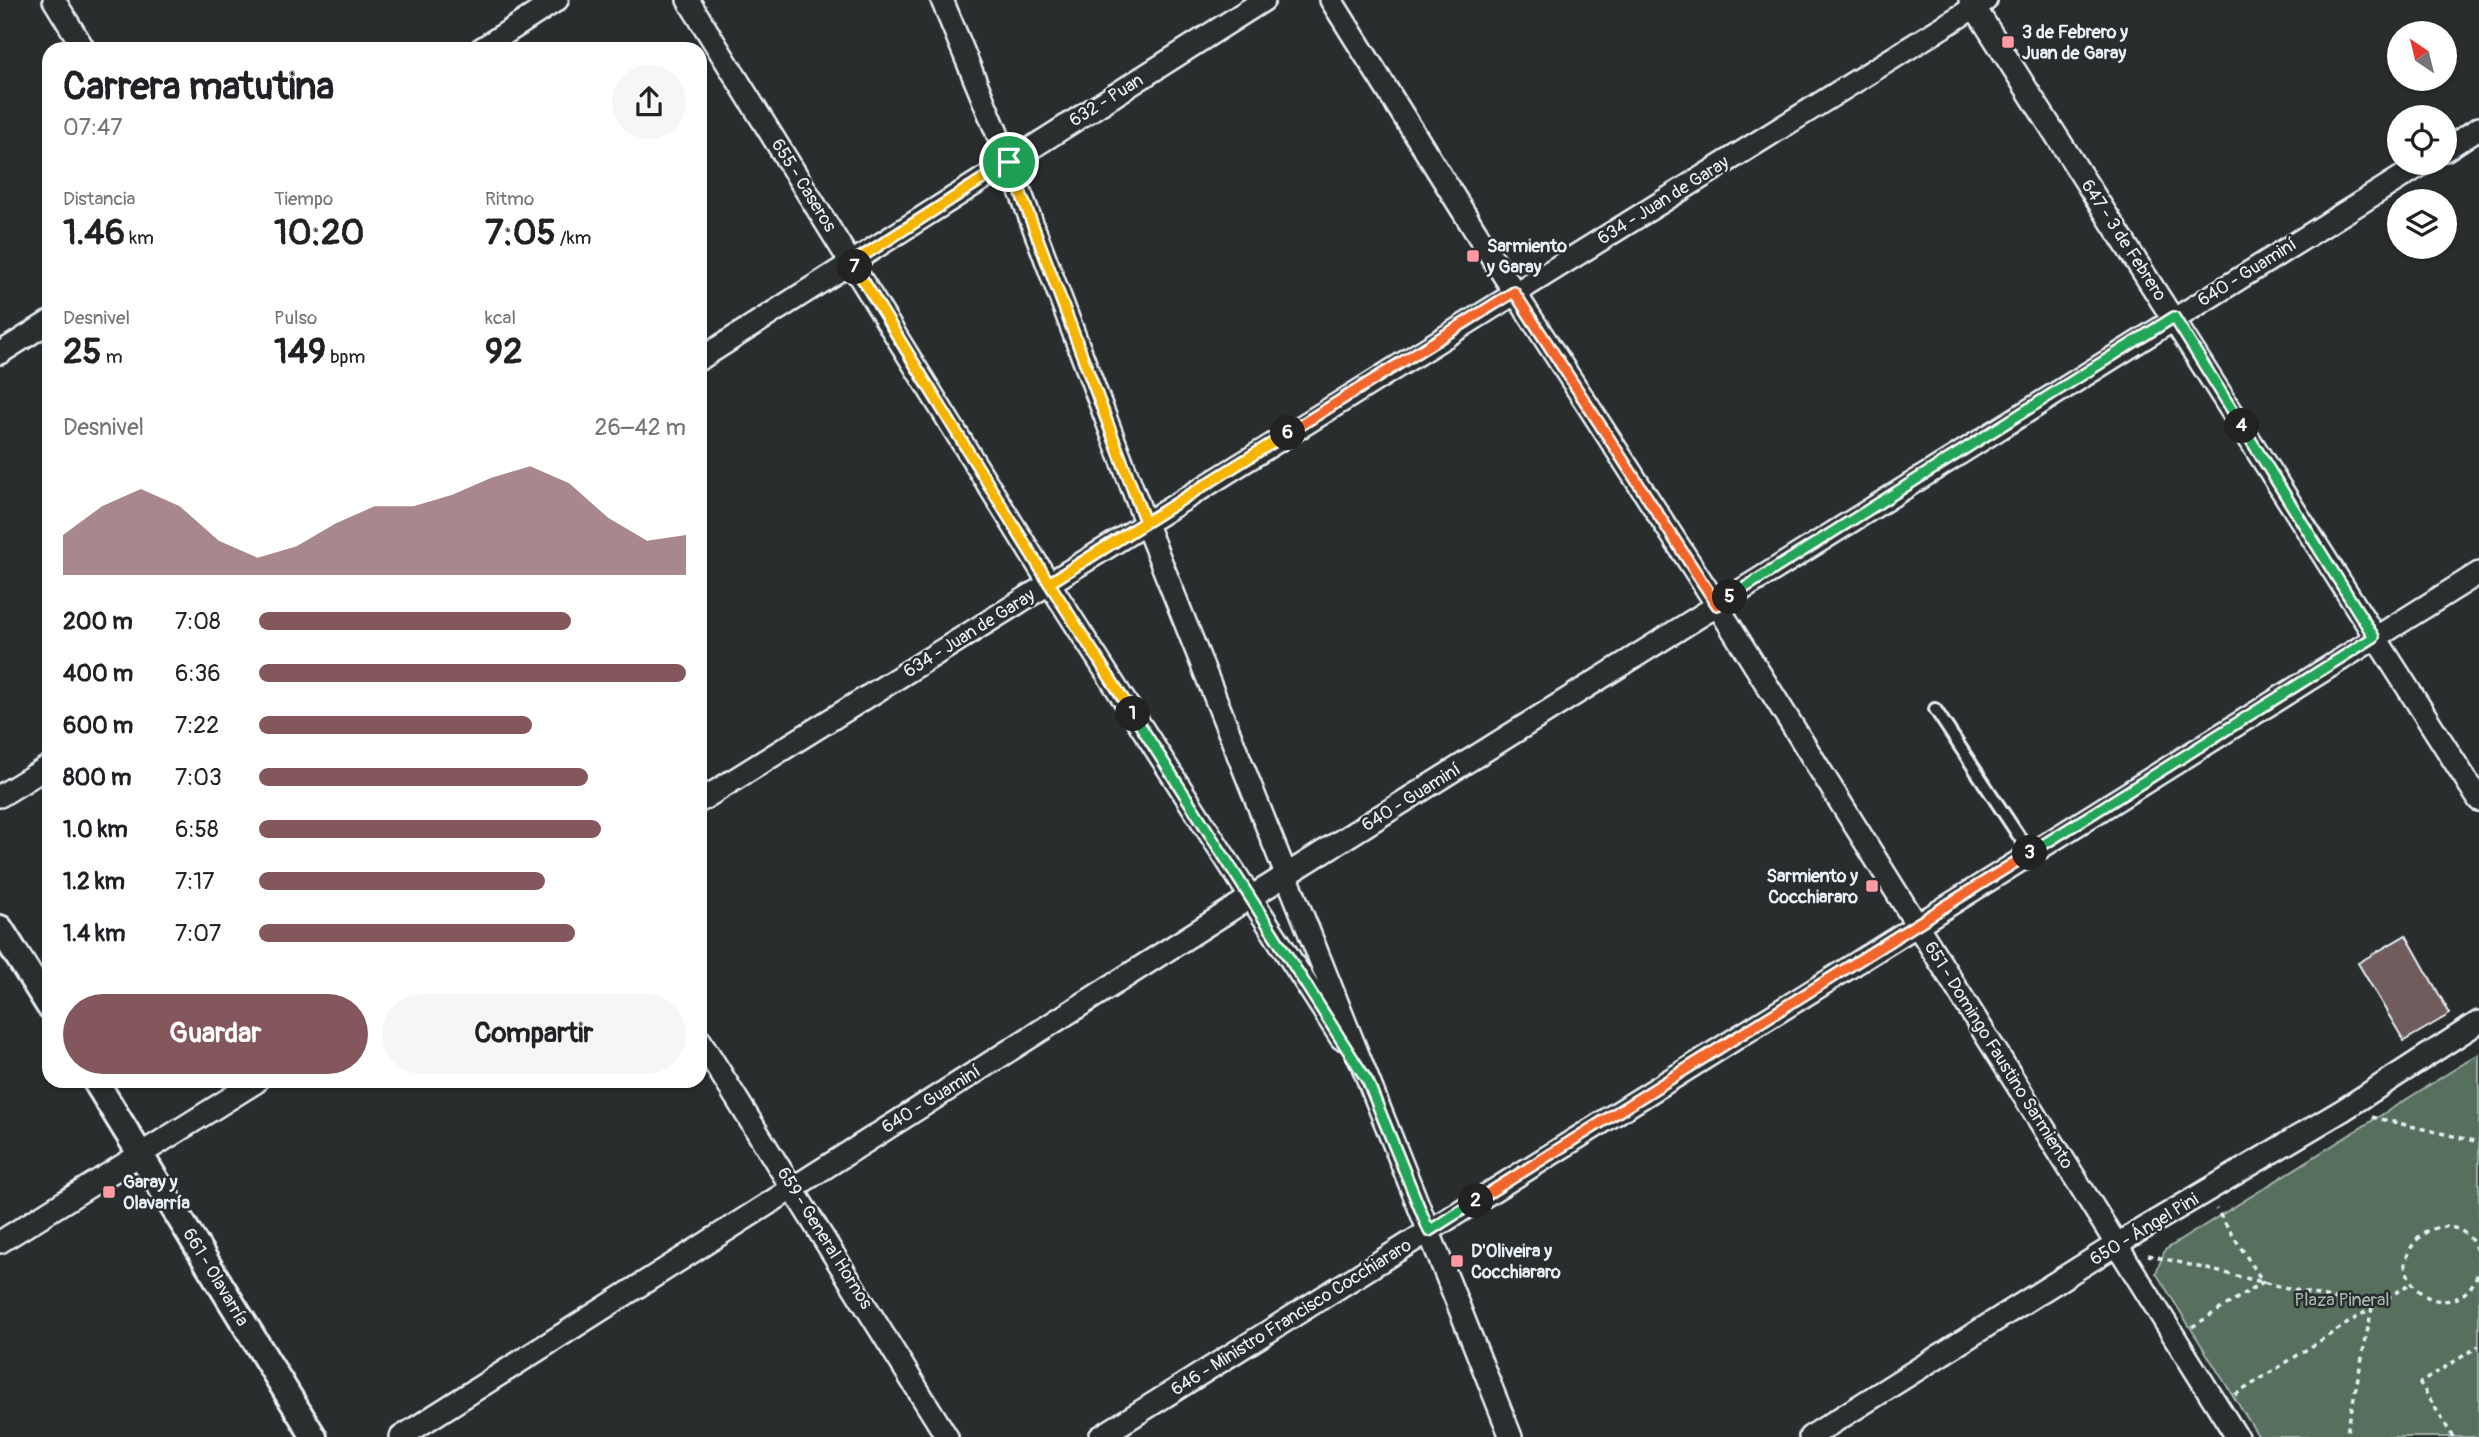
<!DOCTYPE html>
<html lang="es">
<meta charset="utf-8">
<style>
:root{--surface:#fff;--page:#f6f6f6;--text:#202124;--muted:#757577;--accent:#84575d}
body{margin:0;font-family:Pangolin,sans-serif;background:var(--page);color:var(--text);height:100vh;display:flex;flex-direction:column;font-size:26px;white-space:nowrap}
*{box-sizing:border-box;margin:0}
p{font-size:23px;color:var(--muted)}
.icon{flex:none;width:38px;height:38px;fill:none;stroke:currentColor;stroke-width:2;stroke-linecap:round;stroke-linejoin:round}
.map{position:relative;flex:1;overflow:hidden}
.panel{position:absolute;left:42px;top:42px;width:665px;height:1046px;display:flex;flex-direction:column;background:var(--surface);border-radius:21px;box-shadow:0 2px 5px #0004}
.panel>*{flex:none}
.needle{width:46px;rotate:325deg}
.buttons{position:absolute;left:2387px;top:21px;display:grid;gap:14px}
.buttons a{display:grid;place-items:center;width:70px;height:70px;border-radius:50%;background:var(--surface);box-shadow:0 2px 5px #0004;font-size:35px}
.pin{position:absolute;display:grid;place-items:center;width:60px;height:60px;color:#fff;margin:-30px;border:4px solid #fff;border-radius:50%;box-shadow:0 2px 7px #0007}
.km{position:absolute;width:35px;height:35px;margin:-18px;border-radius:50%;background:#222;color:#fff;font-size:19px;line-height:35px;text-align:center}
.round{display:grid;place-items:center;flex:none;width:74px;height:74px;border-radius:37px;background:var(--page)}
.summary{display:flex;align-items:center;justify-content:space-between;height:119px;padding:0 21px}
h1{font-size:38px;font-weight:700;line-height:52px}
.stats{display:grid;grid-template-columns:repeat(3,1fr);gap:10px;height:119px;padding:7px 21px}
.stats div{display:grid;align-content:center}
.stats b{font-size:35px;font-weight:700}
.stats small{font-size:19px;font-weight:400}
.stats p{font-size:19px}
.chart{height:196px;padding:14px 21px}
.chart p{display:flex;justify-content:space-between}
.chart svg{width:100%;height:126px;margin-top:7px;fill:var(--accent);opacity:.7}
.button{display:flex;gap:14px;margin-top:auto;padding:14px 21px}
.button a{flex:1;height:80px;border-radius:42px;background:var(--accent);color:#fff;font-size:28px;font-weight:700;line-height:80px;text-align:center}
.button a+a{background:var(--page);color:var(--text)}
ul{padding:0 21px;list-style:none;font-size:23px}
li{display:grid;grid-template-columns:112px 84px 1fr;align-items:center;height:52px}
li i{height:18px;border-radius:9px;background:var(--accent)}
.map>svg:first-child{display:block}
.green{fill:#56705d;stroke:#9fb0aa;stroke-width:2}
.building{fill:#6f5c5c;stroke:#e8f1f8;stroke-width:2}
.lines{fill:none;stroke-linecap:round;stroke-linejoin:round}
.service-casing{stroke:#e8f1f8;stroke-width:16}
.minor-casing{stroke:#e8f1f8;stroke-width:26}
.tertiary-casing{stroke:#e8f1f8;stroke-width:30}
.path{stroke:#e8f1f8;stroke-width:3.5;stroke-dasharray:5 5;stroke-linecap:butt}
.service{stroke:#2a2d2e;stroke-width:10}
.minor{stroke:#2a2d2e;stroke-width:21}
.tertiary{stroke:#2a2d2e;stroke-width:24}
.split-1-casing{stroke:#fff;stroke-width:14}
.split-2-casing{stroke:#fff;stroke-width:14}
.split-3-casing{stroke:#fff;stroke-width:14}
.split-4-casing{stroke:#fff;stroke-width:14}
.split-5-casing{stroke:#fff;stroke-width:14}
.split-6-casing{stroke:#fff;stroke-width:14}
.split-7-casing{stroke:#fff;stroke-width:14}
.split-8-casing{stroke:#fff;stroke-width:14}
.split-1{stroke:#f5b400;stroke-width:9}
.split-2{stroke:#22a559;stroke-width:9}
.split-3{stroke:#f0652b;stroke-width:9}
.split-4{stroke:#22a559;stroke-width:9}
.split-5{stroke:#22a559;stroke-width:9}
.split-6{stroke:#f0652b;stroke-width:9}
.split-7{stroke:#f5b400;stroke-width:9}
.split-8{stroke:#f5b400;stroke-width:9}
.poi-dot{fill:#ff9aa2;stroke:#2a2d2e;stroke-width:2.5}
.labels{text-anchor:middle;stroke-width:5;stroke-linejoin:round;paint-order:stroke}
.poi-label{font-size:18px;font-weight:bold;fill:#e8f1f8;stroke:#2a2d2e;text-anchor:start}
.street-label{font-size:18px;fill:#e8f1f8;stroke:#2a2d2e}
.park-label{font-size:18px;fill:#a6b7b2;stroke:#2a2d2e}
</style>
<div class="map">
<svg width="2479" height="1437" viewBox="0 0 2479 1437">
<rect width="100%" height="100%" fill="#2a2d2e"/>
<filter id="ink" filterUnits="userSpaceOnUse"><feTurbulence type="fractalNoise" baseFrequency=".0143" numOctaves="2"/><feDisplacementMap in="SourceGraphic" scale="14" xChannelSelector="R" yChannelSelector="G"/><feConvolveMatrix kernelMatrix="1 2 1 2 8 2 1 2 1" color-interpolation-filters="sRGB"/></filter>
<g filter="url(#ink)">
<!-- green -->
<path class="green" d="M 2479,1054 L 2479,1437 L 2259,1437 L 2156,1273 L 2165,1250 Z"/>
<!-- building -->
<path class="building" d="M 2406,935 L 2450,1014 L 2404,1041 L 2358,963 Z"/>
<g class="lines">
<defs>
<path id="service" d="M 1935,709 L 2030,853"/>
<path id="minor" d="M 54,0 L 84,49
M 688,0 L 1049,583 L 1341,1038
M 942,0 L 1009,162 L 1145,522 L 1511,1437
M 1331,0 L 1486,248 L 1717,605 L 2237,1437
M 1970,0 L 2479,800
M 481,49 L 557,0
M 2445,150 L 2479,128
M 0,353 L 49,322
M 700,359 L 1264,0
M 0,796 L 49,766
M 700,801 L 1986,0
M 700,1040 L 947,1437
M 0,1242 L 256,1082
M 401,1437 L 1251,897 L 2424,163
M 1100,1437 L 2479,573
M 1810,1437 L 2117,1244 L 2343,1110 L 2479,1022"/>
<path id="tertiary" d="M 0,928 L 49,1006
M 96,1082 L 314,1437"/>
</defs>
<!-- service casing -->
<use href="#service" class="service-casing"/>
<!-- minor casing -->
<use href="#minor" class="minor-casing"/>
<!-- tertiary casing -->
<use href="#tertiary" class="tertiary-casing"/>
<!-- path -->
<path class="path" d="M 2372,1117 L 2479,1142
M 2148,1255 L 2372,1308 L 2346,1437
M 2479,1260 C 2472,1212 2413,1218 2405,1265 C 2414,1309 2467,1315 2479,1269
M 2192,1327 L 2263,1282 L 2216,1209
M 2235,1395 L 2411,1283
M 2453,1437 L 2420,1383 L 2479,1346"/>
<!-- service -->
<use href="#service" class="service"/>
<!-- minor -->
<use href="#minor" class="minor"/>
<!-- tertiary -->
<use href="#tertiary" class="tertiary"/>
</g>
</g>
<g class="lines" filter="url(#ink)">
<defs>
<path id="split-1" d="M 1009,162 L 1145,522 L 1049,583 L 1133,714"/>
<path id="split-2" d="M 1133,714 L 1368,1082 L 1429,1231 L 1476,1201"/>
<path id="split-3" d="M 1476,1201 L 2030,853"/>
<path id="split-4" d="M 2030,853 L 2374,637 L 2242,426"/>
<path id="split-5" d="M 1730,597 L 2174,317 L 2242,426"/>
<path id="split-6" d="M 1288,433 L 1514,292 L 1717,605 L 1730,597"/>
<path id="split-7" d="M 855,267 L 1049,583 L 1288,433"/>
<path id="split-8" d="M 855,267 L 852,263 L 1009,162"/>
</defs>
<!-- split-1 casing -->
<use href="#split-1" class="split-1-casing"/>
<!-- split-2 casing -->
<use href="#split-2" class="split-2-casing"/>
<!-- split-3 casing -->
<use href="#split-3" class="split-3-casing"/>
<!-- split-4 casing -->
<use href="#split-4" class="split-4-casing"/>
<!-- split-5 casing -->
<use href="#split-5" class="split-5-casing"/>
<!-- split-6 casing -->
<use href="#split-6" class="split-6-casing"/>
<!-- split-7 casing -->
<use href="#split-7" class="split-7-casing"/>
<!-- split-8 casing -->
<use href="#split-8" class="split-8-casing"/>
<!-- split-1 -->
<use href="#split-1" class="split-1"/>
<!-- split-2 -->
<use href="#split-2" class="split-2"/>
<!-- split-3 -->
<use href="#split-3" class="split-3"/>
<!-- split-4 -->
<use href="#split-4" class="split-4"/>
<!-- split-5 -->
<use href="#split-5" class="split-5"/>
<!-- split-6 -->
<use href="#split-6" class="split-6"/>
<!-- split-7 -->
<use href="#split-7" class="split-7"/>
<!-- split-8 -->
<use href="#split-8" class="split-8"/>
</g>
<!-- markers -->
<g class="poi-dot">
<rect x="2001" y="35" width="14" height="14" rx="3.5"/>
<rect x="1466" y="249" width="14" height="14" rx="3.5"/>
<rect x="1865" y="879" width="14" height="14" rx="3.5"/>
<rect x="102" y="1185" width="14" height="14" rx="3.5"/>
<rect x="1450" y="1254" width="14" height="14" rx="3.5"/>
</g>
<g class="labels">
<!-- poi labels -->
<g class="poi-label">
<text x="2022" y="38">3 de Febrero y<tspan x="2022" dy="21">Juan de Garay</tspan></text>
<text x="1487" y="252">Sarmiento<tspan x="1487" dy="21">y Garay</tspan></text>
<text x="1858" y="882" text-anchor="end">Sarmiento y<tspan x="1858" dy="21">Cocchiararo</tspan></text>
<text x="123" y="1188">Garay y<tspan x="123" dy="21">Olavarría</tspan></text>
<text x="1471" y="1257">D'Oliveira y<tspan x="1471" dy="21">Cocchiararo</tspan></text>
</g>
<!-- street labels -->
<g class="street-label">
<text transform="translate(1106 100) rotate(-32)" y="6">632 - Puan</text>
<text transform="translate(804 185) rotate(58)" y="6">655 - Caseros</text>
<text transform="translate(1663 200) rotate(-32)" y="6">634 - Juan de Garay</text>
<text transform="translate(2124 240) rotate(57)" y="6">647 - 3 de Febrero</text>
<text transform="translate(2247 272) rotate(-32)" y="6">640 - Guaminí</text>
<text transform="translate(969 633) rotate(-32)" y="6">634 - Juan de Garay</text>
<text transform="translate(1411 797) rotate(-32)" y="6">640 - Guaminí</text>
<text transform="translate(1999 1055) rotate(58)" y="6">651 - Domingo Faustino Sarmiento</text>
<text transform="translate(931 1099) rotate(-32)" y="6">640 - Guaminí</text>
<text transform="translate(2144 1229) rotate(-31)" y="6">650 - Ángel Pini</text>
<text transform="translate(825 1238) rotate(58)" y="6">659 - General Hornos</text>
<text transform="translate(216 1277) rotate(59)" y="6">661 - Olavarría</text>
<text transform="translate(1291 1317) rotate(-32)" y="6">646 - Ministro Francisco Cocchiararo</text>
</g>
<!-- park labels -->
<g class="park-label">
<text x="2342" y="1306">Plaza Pineral</text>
</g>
</g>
</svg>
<div class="buttons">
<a><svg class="needle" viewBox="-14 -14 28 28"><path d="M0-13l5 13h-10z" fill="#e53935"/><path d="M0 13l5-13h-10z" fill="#757577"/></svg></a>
<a><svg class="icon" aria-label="locate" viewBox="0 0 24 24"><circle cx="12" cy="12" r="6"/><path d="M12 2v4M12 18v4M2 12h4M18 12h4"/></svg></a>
<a><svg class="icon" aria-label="layers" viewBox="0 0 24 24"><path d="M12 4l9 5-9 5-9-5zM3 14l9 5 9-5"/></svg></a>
</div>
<div class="pin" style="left:1009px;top:162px;background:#1e9e55"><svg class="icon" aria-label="arrive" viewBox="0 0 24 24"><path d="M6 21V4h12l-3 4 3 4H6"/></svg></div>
<b class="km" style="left:1133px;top:714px">1</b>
<b class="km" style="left:1476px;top:1201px">2</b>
<b class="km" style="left:2030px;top:853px">3</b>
<b class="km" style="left:2242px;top:426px">4</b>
<b class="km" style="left:1730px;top:597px">5</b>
<b class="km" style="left:1288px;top:433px">6</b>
<b class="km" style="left:855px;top:267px">7</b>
<section class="panel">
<div class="summary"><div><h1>Carrera matutina</h1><p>07:47</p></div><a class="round"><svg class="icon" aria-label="share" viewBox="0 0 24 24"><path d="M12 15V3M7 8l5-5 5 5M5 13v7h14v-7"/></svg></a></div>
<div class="stats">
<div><p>Distancia</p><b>1.46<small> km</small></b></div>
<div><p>Tiempo</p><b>10:20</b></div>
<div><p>Ritmo</p><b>7:05<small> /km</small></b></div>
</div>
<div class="stats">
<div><p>Desnivel</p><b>25<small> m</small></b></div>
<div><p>Pulso</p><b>149<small> bpm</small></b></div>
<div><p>kcal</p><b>92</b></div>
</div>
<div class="chart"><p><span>Desnivel</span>26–42 m</p>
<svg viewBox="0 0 160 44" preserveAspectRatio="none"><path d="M0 44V30L10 20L20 14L30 20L40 32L50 38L60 34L70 26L80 20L90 20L100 16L110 10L120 6L130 12L140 24L150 32L160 30V44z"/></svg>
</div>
<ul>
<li><b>200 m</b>7:08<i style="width:73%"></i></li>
<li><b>400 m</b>6:36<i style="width:100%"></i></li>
<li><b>600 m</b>7:22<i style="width:64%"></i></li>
<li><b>800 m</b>7:03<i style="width:77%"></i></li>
<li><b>1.0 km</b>6:58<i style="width:80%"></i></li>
<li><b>1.2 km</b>7:17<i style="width:67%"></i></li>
<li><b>1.4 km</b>7:07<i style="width:74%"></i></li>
</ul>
<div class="button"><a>Guardar</a><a>Compartir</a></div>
</section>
</div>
